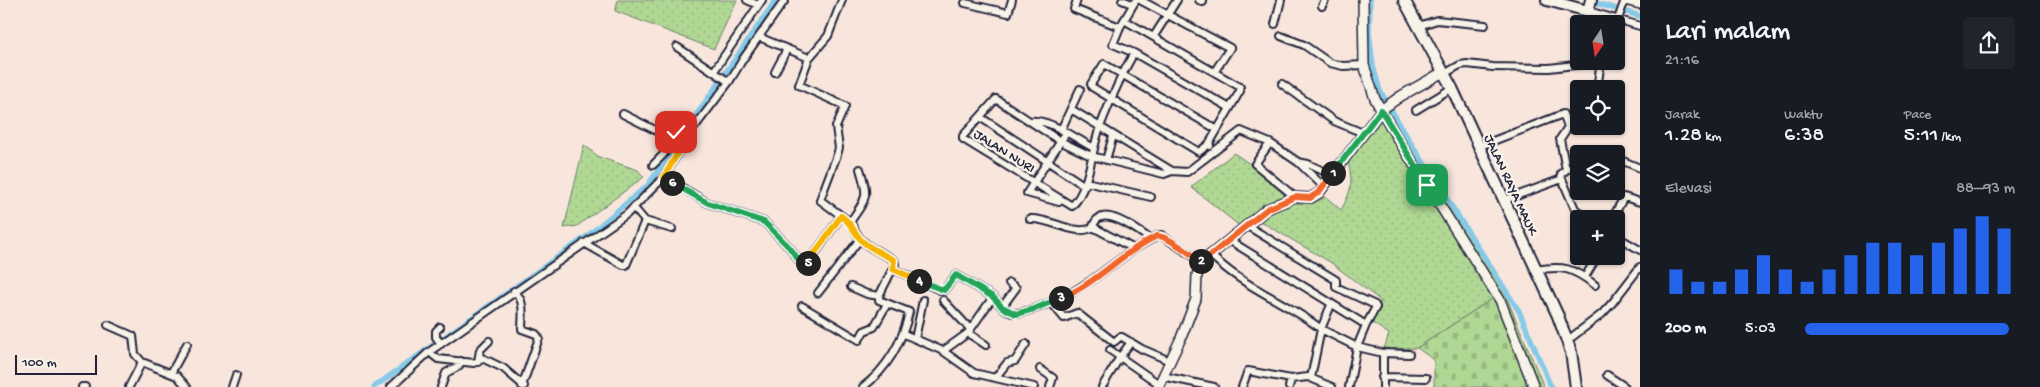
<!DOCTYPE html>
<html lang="id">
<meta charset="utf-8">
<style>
:root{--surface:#171b24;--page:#20242c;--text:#f1f3f6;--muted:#9ea1a6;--accent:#2563eb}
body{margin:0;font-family:"Gochi Hand",sans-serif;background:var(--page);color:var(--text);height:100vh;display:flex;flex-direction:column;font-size:19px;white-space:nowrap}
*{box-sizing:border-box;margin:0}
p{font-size:16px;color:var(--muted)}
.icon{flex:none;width:28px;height:28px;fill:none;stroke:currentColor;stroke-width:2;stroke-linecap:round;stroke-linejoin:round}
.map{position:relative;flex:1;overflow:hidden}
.details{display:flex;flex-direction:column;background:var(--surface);width:400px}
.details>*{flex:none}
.needle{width:32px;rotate:192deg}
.tools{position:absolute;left:1570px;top:15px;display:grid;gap:10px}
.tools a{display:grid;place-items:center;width:55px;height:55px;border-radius:5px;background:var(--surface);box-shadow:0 1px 4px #0004;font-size:25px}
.scale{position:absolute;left:15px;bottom:12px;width:82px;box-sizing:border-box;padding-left:5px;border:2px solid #22223b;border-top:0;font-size:14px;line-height:18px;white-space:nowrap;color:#22223b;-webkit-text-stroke:4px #f7f3e8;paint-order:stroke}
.pin{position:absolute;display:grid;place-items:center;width:42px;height:42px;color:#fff;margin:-21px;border-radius:10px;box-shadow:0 2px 8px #0006}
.km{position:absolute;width:25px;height:25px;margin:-12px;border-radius:50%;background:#222;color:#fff;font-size:14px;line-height:25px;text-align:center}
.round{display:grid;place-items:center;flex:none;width:52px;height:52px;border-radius:5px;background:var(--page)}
.head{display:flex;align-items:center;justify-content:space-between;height:85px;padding:0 25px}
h1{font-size:28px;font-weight:600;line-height:38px}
.stats{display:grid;grid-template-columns:repeat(3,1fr);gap:8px;height:85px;padding:5px 25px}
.stats div{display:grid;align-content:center}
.stats b{font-size:21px;font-weight:600}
.stats small{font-size:14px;font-weight:400}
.stats p{font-size:14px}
.chart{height:140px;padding:10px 25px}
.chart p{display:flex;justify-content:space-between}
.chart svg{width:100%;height:90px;margin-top:5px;stroke:var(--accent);stroke-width:6}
ul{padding:0 25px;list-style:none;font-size:16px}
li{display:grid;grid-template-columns:80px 60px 1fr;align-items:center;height:38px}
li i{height:12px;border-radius:6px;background:var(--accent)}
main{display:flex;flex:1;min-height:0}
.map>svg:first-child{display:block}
.grass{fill:url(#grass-dots);stroke:#697d68}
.cemetery{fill:url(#cemetery-stones);stroke:#697d68}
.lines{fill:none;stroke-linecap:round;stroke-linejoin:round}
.canal{stroke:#86cae7;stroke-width:5.5}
.street-casing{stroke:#22223b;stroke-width:10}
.secondary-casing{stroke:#22223b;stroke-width:12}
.primary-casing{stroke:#22223b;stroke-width:14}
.street{stroke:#f7f3e8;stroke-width:6}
.secondary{stroke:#f7f3e8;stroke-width:9}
.primary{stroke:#f7f3e8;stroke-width:10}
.split-1-casing{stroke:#fff;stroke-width:10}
.split-2-casing{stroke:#fff;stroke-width:10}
.split-3-casing{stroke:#fff;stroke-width:10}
.split-4-casing{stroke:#fff;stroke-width:10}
.split-5-casing{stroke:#fff;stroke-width:10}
.split-6-casing{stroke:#fff;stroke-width:10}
.split-7-casing{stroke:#fff;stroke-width:10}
.split-1{stroke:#22a559;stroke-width:6}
.split-2{stroke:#f0652b;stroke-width:6}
.split-3{stroke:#f0652b;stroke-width:6}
.split-4{stroke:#22a559;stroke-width:6}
.split-5{stroke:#f5b400;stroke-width:6}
.split-6{stroke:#22a559;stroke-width:6}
.split-7{stroke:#f5b400;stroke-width:6}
.labels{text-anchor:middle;stroke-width:4.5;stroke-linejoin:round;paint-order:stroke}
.street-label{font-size:14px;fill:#22223b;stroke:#f7f3e8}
</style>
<main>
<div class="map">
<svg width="1640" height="387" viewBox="0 0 1640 387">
<defs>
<pattern id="grass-dots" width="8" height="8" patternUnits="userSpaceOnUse" patternTransform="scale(1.25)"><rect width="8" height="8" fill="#b0d894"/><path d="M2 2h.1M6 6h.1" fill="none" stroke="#97b980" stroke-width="1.8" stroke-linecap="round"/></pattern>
<pattern id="cemetery-stones" width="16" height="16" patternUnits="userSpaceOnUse" patternTransform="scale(1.25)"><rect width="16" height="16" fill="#b0d894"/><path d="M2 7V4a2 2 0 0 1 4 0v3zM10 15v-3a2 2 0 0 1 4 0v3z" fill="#97b980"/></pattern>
</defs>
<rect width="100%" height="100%" fill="#f8e6dd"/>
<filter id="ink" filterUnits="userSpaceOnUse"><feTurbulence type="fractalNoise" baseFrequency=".02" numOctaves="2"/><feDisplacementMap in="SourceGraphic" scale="10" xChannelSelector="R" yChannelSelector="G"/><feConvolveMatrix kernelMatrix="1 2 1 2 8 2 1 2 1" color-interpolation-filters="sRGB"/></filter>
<g filter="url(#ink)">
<!-- grass -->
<path class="grass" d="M 618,0 L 737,0 L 714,49 L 615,11 Z
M 1389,111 L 1504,291 L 1417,348 L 1384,349 L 1389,334 L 1371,322 L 1381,301 L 1330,262 L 1253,217 L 1242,228 L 1191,187 L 1234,153 L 1286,189 L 1312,204 L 1326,197 L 1341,210 C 1352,190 1353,183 1348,161 Z
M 584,145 L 599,157 L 638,170 L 644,177 L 577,226 L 564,228 Z"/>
<!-- cemetery -->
<path class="cemetery" d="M 1504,291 L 1544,387 L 1428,387 L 1434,386 L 1434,360 L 1417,348 Z"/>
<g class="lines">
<!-- canal -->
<path class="canal" d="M 1370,0 L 1369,32 L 1373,66 L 1380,91 L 1409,140 L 1519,311 L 1551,387
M 1589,1 L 1640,16
M 374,387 L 586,237 L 648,185 L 776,0"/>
<defs>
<path id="street" d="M 747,0 L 758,5
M 842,0 L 828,36 L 809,58 L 799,85 L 845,106 L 836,127 L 839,148 L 837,155 L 820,200 L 850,222 L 860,239 L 870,247 L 894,260 L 895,264 L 879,296
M 1077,0 L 1074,9 L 1120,27
M 1122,0 L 1132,4
M 1136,0 L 1120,27 L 1113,44 L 1134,53 L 1230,108
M 1140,0 L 1230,48 L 1215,71
M 1199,0 L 1203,2
M 965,3 L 1008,13 L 1012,0
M 1322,6 L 1325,0
M 1588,11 L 1640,26
M 1124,20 L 1240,87 L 1240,91 L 1209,144 L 1210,146
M 1617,22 L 1625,0
M 1275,24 L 1281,0
M 1419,26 L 1437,20 L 1485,25
M 1154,36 L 1177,0
M 1281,36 L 1304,45 L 1330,63 L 1343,66 L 1364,65
M 759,37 L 809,58
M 677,47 L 729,82
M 1134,53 C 1120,77 1110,101 1100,127 C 1091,151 1090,188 1072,206 L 963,139 L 963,136 L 996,99 L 1060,141 L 1091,156 L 1164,174 L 1172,171 L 1187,172 L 1241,131 L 1270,143 L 1298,162 L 1308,164 L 1332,175
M 714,71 L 762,0
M 775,72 L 787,49
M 1444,74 L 1460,65 L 1467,64 L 1493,67 L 1549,68 L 1601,62
M 1282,84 L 1334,121 L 1363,133
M 1597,89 L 1601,61
M 1071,109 L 1172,171
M 1416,110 L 1452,88
M 623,114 L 673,139 L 678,132 L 687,137
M 980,117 L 1085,186
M 1031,121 C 1050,119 1078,140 1094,148
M 1061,130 L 1080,89
M 1270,143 L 1255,164 L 1295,197
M 1209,144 L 1199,152 L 1092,87 L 1091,84 L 1104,64 L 1216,129
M 1480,146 L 1563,114 L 1568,127 L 1579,125
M 1616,158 L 1640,168
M 1106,160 L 1113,136
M 1298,162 L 1324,187
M 1579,164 L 1566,170 L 1561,174 L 1562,179 L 1575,209 L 1589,219
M 653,165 L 663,155 L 673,139
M 1566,170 L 1560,139 L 1568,127
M 664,177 L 708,203 L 764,222 L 790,248 L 803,266 L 807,265 L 841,216
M 1086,182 L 1151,197
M 1505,200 L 1562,179
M 1059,202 L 1027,193 L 1066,133
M 1030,219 C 1049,217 1077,238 1093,227 L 1134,249
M 1612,219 L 1624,197 L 1640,202
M 645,221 L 672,229
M 850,222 C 867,198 869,197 860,169
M 1246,225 L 1336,280 L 1336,287 L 1375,305 L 1376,307 L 1366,325
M 1093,227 C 1099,201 1139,231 1150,239
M 1616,236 L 1640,250
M 1229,240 L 1366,325 L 1357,347 L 1349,387
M 584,243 L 623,265 L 626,265 L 645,221 L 634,208
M 1210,254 C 1242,287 1285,301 1321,329 L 1331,305
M 893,269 L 940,290 L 944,290 L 956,275 L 993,297 L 1002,307 L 1012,313 L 1019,313 L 1034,309 L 1065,297 L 1092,280 L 1134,249 L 1157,236 L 1161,235 L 1167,239 L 1202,262
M 1536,270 C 1563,265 1573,268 1595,285
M 1585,277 L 1595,260 L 1594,256
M 851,287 L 867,294 L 879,296 L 879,300 L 909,312 C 903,341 887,369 863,387
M 514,291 C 526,301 522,316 522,329 L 536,334 L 539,338 L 522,386
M 818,293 L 860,239
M 943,300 L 970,329
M 1051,302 L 1064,318 L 1077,313 L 1114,342 L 1120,337 L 1122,337 L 1142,349 L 1170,361
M 802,306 L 859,340 L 864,331 L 874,327 L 887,304
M 1002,307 L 1016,288 L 1009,283
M 108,325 L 133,336 L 135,354 L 142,362 L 177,376 L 187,387
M 440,327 L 436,331 L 436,337 L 441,344
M 968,333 L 986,345
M 904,334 L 943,351 L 974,373 L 1034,387
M 915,339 L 923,300
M 1568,340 L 1602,314 L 1613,302 L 1640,267
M 1110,350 L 1120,357 L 1131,342
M 943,351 L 968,333 L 993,297
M 429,352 L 438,359 L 474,363 L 482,358 L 503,368 L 524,386
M 1383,353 L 1409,354
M 478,362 L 480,350 L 489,341
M 1040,369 L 1053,378 L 1050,387
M 171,373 L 187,344
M 1607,375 L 1625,387
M 1162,376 L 1214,387
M 996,377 L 1007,363 L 1015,361 L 1026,344
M 1382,377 L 1426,378
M 1311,378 L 1321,329 L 1357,347 L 1383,353 L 1383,387
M 82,387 L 85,387
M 129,387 L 142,362
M 232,387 L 236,375
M 391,387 L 429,352 L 627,214 L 664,177 L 687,137 L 729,82 L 743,59 L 785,0
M 441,387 L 446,373 L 459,366 L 461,361
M 1102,387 L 1120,357 L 1159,384
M 1242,387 L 1248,371 L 1291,379 L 1308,377 L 1332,387
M 1289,387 L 1291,379"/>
<path id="secondary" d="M 1363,0 L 1364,65 L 1375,99 L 1396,136 L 1500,300 L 1534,387
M 1625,0 L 1640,4
M 1158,387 L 1181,338 L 1196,299 L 1197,275 L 1202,262 L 1267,209 L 1295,197 L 1310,198 L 1319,193 L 1381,110 L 1401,96 L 1443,72"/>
<path id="primary" d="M 1404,0 L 1452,88 L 1558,316 L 1571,352 L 1576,387
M 1547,0 L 1588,11 L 1591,0"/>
</defs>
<!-- street casing -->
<use href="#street" class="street-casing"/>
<!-- secondary casing -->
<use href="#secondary" class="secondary-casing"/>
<!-- primary casing -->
<use href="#primary" class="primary-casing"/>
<!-- street -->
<use href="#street" class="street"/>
<!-- secondary -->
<use href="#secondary" class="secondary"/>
<!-- primary -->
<use href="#primary" class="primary"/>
</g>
</g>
<g class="lines" filter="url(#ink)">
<defs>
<path id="split-1" d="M 1333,173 L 1381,110 L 1427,185"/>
<path id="split-2" d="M 1201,261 L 1202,262 L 1267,209 L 1295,197 L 1310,198 L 1319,192 L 1333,173"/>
<path id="split-3" d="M 1061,298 C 1096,284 1122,252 1157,236 C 1167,235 1191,255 1201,261"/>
<path id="split-4" d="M 919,281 L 944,290 L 956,275 L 993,297 L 1002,307 L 1016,314 L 1034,309 L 1061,298"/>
<path id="split-5" d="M 808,263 L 841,216 C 854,225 853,232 862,241 C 871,249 883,254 894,260 L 893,269 L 919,281"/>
<path id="split-6" d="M 672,183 L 708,203 L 764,222 L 790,248 L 803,266 L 808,263"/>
<path id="split-7" d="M 672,183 L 664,177 L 687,137 L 676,132"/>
</defs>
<!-- split-1 casing -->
<use href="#split-1" class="split-1-casing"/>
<!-- split-2 casing -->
<use href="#split-2" class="split-2-casing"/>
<!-- split-3 casing -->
<use href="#split-3" class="split-3-casing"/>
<!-- split-4 casing -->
<use href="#split-4" class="split-4-casing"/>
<!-- split-5 casing -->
<use href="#split-5" class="split-5-casing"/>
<!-- split-6 casing -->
<use href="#split-6" class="split-6-casing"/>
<!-- split-7 casing -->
<use href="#split-7" class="split-7-casing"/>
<!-- split-1 -->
<use href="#split-1" class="split-1"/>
<!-- split-2 -->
<use href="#split-2" class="split-2"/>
<!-- split-3 -->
<use href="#split-3" class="split-3"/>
<!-- split-4 -->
<use href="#split-4" class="split-4"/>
<!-- split-5 -->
<use href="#split-5" class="split-5"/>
<!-- split-6 -->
<use href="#split-6" class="split-6"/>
<!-- split-7 -->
<use href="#split-7" class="split-7"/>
</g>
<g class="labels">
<!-- street labels -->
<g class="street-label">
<text transform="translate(1005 150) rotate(32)" y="5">JALAN NURI</text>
<text transform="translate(1512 184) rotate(65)" y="5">JALAN RAYA MAUK</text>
</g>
</g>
</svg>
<div class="tools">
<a><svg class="needle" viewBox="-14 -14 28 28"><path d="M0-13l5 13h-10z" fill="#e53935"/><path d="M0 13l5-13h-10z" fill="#9ea1a6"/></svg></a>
<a><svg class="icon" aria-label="locate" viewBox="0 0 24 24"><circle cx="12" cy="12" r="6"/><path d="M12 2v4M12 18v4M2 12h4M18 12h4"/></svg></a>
<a><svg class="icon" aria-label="layers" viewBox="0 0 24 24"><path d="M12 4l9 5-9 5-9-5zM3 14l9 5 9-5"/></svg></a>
<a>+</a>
</div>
<div class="scale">100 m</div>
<div class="pin" style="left:1427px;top:185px;background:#1e9e55"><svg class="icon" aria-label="arrive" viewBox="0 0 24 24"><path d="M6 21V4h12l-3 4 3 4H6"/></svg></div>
<div class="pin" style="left:676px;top:132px;background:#d93025"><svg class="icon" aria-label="check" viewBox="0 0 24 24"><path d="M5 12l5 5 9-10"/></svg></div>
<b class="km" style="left:1333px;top:173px">1</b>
<b class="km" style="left:1201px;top:261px">2</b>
<b class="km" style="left:1061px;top:298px">3</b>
<b class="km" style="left:919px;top:281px">4</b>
<b class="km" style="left:808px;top:263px">5</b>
<b class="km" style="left:672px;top:183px">6</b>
</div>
<section class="details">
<div class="head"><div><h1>Lari malam</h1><p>21:16</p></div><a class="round"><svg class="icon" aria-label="share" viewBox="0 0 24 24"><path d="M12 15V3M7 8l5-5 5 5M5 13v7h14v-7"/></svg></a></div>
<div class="stats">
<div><p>Jarak</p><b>1.28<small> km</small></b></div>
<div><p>Waktu</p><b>6:38</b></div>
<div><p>Pace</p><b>5:11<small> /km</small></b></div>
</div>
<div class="chart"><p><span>Elevasi</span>88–93 m</p>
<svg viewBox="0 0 160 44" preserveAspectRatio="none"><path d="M5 44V32M15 44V38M25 44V38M35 44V32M45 44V25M55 44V32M65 44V38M75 44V32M85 44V25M95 44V19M105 44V19M115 44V25M125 44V19M135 44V12M145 44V6M155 44V12"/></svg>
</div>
<ul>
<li><b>200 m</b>5:03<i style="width:97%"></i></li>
</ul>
</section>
</main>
